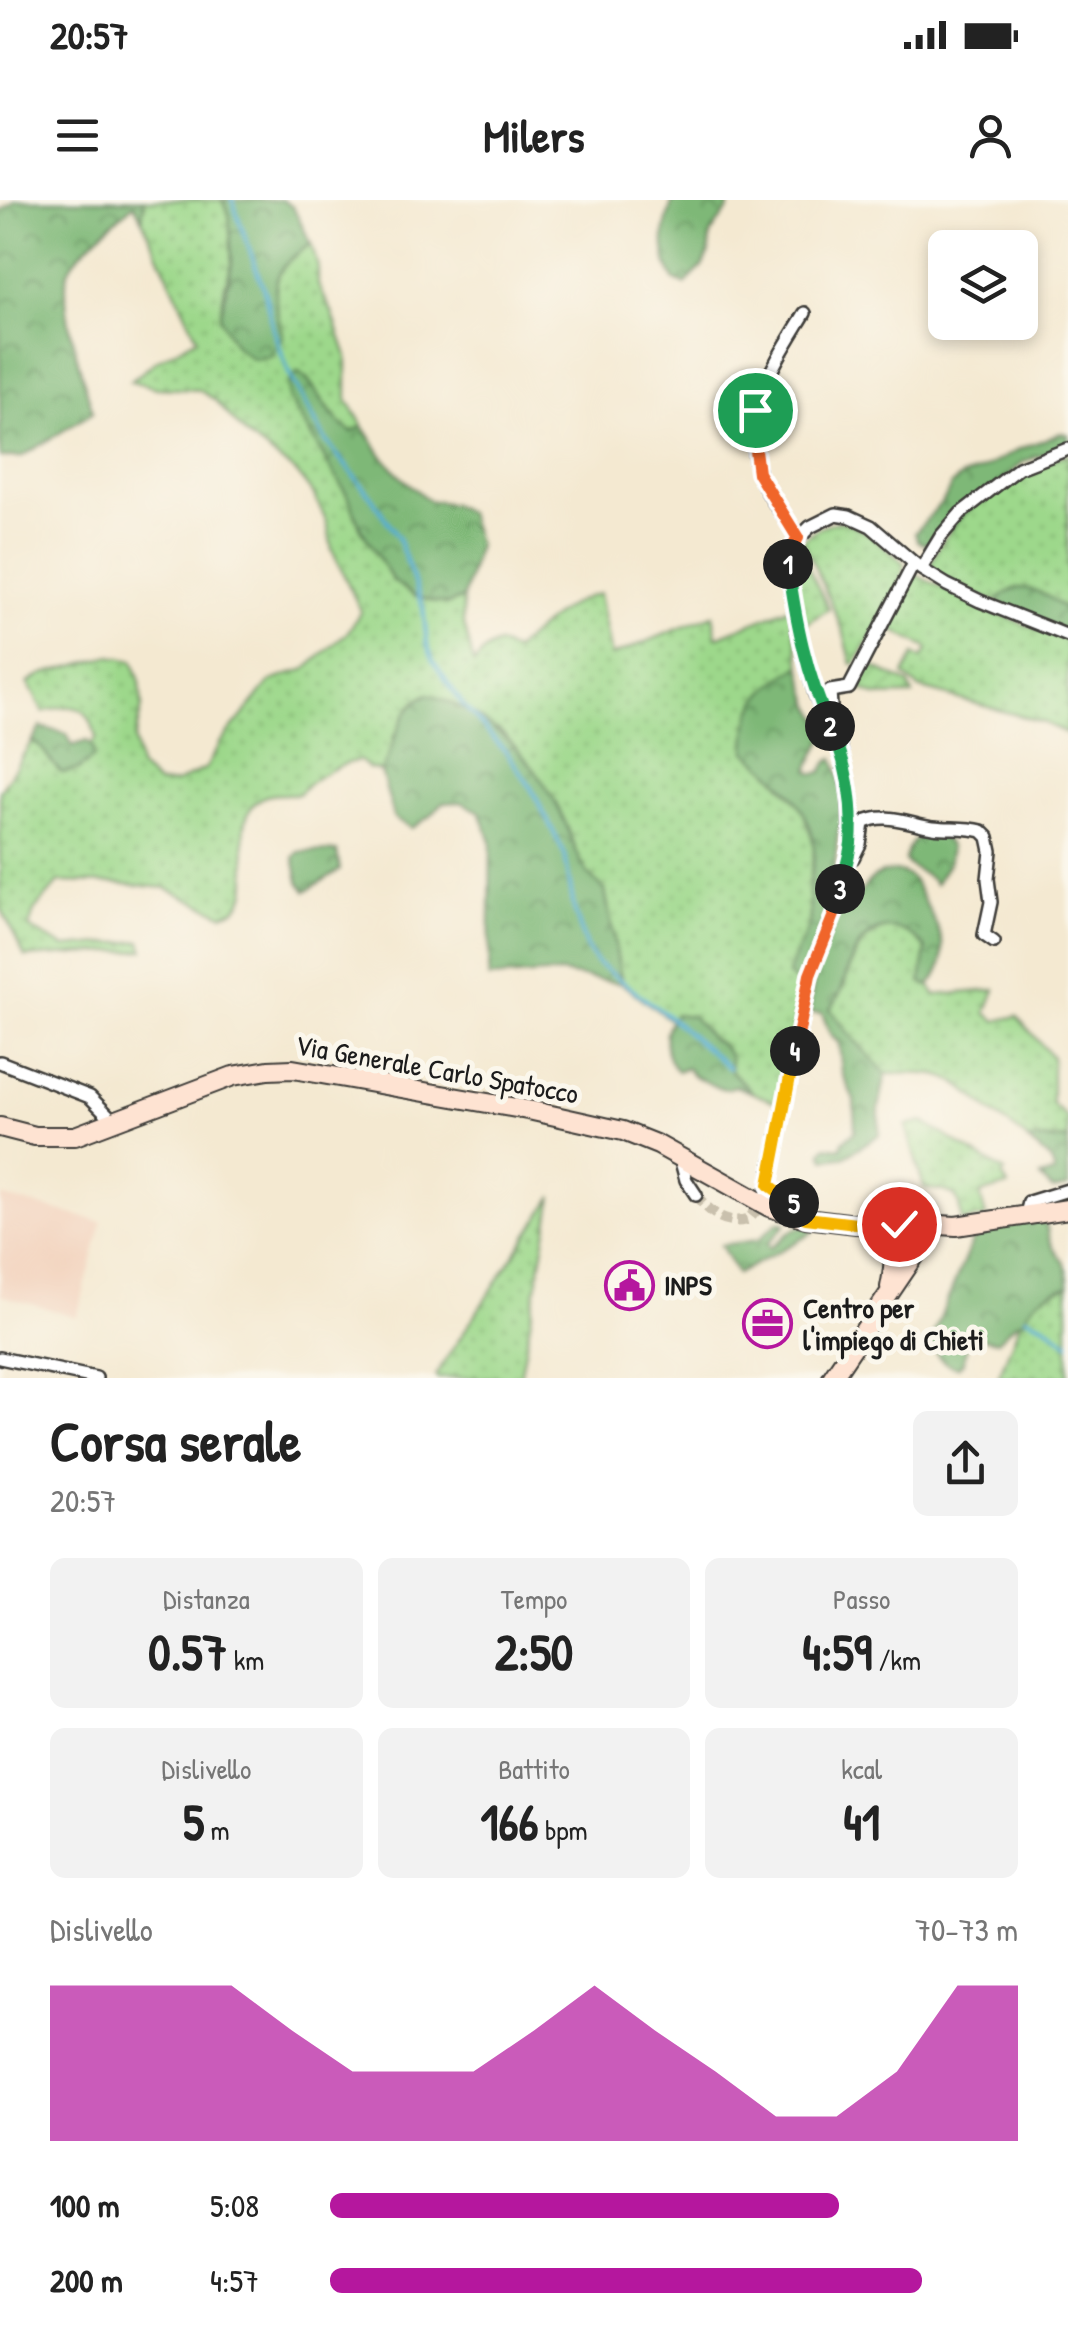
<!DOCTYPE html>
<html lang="it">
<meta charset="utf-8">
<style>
:root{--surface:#fff;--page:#f2f2f2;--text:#222;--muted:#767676;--accent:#b5179e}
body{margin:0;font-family:"Patrick Hand",sans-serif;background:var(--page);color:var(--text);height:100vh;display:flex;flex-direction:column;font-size:38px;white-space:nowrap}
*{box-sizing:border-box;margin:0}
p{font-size:32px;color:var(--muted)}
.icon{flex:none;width:55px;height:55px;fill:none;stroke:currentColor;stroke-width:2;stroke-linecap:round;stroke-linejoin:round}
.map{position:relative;height:1178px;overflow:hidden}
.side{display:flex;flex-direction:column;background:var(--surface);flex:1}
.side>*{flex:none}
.tools{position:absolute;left:928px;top:30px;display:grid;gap:20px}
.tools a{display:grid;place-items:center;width:110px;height:110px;border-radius:15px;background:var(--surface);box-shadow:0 5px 15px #0003;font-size:50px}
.pin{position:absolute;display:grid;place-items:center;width:85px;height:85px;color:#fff;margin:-42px;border:5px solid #fff;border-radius:50%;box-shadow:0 2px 10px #0007}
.km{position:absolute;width:50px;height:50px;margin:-25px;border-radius:50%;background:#222;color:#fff;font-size:28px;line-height:50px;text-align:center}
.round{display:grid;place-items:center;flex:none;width:105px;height:105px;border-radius:15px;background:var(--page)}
.head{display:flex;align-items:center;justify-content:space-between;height:170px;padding:0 50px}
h1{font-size:55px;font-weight:700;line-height:75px}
.metrics{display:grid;grid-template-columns:repeat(3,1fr);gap:15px;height:170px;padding:10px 50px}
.metrics div{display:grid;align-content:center;border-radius:15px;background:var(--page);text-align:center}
.metrics b{font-size:50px;font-weight:700}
.metrics small{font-size:28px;font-weight:400}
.metrics p{font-size:28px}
.chart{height:280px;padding:20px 50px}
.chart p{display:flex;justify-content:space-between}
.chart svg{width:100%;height:180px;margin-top:10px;fill:var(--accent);opacity:.7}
ul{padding:0 50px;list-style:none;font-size:32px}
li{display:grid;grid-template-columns:160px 120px 1fr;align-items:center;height:75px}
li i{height:25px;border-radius:12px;background:var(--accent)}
.status{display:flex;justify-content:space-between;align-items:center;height:70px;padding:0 50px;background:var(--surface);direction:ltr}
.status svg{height:28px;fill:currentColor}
header{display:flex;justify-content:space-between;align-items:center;height:130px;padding:0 50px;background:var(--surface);font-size:45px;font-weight:700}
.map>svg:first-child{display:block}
.built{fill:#f3d4bf}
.grass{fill:url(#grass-dots);stroke:#5c7a54;stroke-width:2.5}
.forest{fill:url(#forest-crowns);stroke:#4d6a4a;stroke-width:2.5}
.garden{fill:url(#garden-furrows);stroke:#5c7a54;stroke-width:2.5}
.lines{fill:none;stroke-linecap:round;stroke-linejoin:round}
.stream{stroke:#55aed3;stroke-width:4}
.minor-tunnel{stroke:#c9c0ad;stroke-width:11;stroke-dasharray:11 5.5;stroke-linecap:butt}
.minor-casing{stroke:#3c3b37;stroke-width:16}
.secondary-casing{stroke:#3c3b37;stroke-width:22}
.minor{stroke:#fff;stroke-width:11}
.secondary{stroke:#fee3d2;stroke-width:18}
.split-1-casing{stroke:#fff;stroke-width:20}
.split-2-casing{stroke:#fff;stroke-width:20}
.split-3-casing{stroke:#fff;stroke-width:20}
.split-4-casing{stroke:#fff;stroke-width:20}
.split-5-casing{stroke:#fff;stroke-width:20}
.split-6-casing{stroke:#fff;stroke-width:20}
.split-1{stroke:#f0652b;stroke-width:12}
.split-2{stroke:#22a559;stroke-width:12}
.split-3{stroke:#22a559;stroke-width:12}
.split-4{stroke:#f0652b;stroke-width:12}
.split-5{stroke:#f5b400;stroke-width:12}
.split-6{stroke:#f5b400;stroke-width:12}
.labels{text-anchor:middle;stroke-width:10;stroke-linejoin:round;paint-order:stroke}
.street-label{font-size:28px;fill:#1c1c1c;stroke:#fbf7ec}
.poi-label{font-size:28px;font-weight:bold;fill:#1c1c1c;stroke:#fbf7ec;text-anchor:start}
</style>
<div class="status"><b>20:57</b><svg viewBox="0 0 49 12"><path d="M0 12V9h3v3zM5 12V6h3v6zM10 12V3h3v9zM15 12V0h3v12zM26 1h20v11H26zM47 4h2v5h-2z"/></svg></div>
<header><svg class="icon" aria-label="menu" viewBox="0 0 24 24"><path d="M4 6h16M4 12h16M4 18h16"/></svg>Milers<svg class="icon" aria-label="person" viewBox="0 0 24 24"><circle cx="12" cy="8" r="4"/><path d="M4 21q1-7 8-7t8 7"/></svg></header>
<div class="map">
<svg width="1068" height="1178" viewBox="0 0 1068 1178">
<defs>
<pattern id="grass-dots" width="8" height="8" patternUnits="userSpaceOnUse" patternTransform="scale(2.5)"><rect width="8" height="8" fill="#9dd88b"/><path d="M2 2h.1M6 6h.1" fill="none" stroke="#87b977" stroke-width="1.8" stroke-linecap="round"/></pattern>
<pattern id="forest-crowns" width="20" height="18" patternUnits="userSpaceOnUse" patternTransform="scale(2.5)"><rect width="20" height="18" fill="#7eb877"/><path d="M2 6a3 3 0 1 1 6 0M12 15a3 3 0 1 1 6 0" fill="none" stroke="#669561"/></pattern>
<pattern id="garden-furrows" width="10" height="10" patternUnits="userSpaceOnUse" patternTransform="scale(2.5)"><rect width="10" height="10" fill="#9dd88b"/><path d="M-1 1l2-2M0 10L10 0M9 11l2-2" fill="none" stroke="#87b977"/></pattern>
</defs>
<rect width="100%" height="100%" fill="#fbf7ec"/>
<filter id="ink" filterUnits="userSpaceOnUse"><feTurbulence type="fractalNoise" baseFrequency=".01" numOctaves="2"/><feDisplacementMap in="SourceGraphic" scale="20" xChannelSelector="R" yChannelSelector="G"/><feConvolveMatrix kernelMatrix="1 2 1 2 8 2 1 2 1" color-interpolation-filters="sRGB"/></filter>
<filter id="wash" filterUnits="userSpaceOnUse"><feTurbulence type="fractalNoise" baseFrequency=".0048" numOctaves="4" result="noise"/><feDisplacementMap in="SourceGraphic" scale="40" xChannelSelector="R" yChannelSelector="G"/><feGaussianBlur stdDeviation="2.25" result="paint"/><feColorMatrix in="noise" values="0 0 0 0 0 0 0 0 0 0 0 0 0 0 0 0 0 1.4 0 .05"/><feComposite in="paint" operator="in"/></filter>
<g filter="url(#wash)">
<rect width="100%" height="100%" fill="#f4e9d1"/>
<!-- built -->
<path class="built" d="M 0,996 L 102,1022 L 77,1117 L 0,1095 Z"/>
<!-- grass -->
<path class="grass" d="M 144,0 L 222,0 L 229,14 L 232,63 L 224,90 L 220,118 L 277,112 C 273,73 279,65 311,44 L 318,66 L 318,85 L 332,112 L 347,156 L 347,199 L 363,226 L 352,232 L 340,225 L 307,178 L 288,198 L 349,298 L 361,329 L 393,381 L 448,404 L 463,398 L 463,420 L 474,464 C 481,455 487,447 499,444 L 508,449 L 514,451 C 535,431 571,398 599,394 L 611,456 L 713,415 L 717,437 L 791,407 L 801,465 L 780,479 L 746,551 L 768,570 L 802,608 L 812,637 L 814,650 L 809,687 L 810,719 L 794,781 L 802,788 L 780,904 L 753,893 L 731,871 L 670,820 L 622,784 L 605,690 C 578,671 579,651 565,625 C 548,589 527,556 498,529 L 394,536 L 390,557 L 381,571 L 368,568 L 359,560 C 334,566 316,576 298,594 C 288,594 276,593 266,596 C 222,614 263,686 236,708 C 234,710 225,713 222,714 L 166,688 L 113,683 L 59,682 L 34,711 L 29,728 L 65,747 L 141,741 L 144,750 L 25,757 L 0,706 L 0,591 L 32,541 C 48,550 49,564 62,573 L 79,569 L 93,548 L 90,544 L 96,539 C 90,504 72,502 43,512 L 28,483 L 43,474 L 111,456 L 133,461 L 140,482 L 142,507 L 134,541 L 139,567 L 158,584 L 176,583 L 206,568 L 220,543 L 271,481 L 306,469 L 348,432 L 361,411 L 332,350 L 327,322 L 314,295 L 297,273 L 247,236 L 215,200 L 199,190 L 157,188 L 131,181 L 156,161 L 197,138 L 142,20 Z
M 1068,254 L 1068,413 L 1059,405 L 1017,388 L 1006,393 L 996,402 L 965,390 L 930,370 C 936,335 987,289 1017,273 C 1032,265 1051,260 1068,254 Z
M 844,321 L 869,334 L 904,363 C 904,393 870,438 855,464 L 852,464 L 843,430 L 803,340 C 814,328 828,322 844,321 Z
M 798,347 L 829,409 L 801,427 L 794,376 Z
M 912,373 L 988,410 L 1068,441 L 1068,534 L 1042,522 L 919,488 L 904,475 L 914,455 L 922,459 L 928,449 L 885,426 Z
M 891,727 L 917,737 L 926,749 L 921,782 L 930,786 L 935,795 L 995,790 L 986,813 L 997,821 L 1017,816 L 1052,857 L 1052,904 L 1068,919 L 1068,939 C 1054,940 1041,938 1028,941 C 1018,929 1007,925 996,916 C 977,902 960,879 935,875 C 920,872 902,874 886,874 L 849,834 L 830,809 C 856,779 844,738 891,727 Z
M 923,922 L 1005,972 L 1002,975 L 1008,986 L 980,994 L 986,1017 L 961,1021 C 960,990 952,992 924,988 L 906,926 Z
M 553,996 L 520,1178 L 437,1178 L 435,1176 Z
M 1068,1086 L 1068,1178 L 998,1178 L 1020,1123 C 1024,1118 1026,1113 1029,1108 C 1037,1095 1054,1091 1068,1086 Z"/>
<!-- forest -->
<path class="forest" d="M 16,0 L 144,0 L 142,20 L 134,4 C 119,18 73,54 68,72 C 58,105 83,178 93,212 L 21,257 L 0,257 L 0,11 Z
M 222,0 L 282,0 L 293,7 L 311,44 C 266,72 272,90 283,137 L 270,157 L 252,159 L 235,146 L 220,118 L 232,63 L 229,14 Z
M 673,0 L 729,0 L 729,8 L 710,35 L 709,52 L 702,67 L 685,84 L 674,80 C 658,54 663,27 673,0 Z
M 298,172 C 320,188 327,218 352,232 L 363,226 L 381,254 L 402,278 L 428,300 L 452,304 L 468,313 L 478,345 L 463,398 L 448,404 L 435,402 L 415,396 L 393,381 L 361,329 L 349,298 L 288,198 L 289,181 Z
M 1061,233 L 1068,234 L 1068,246 L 1023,262 L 932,342 L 924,344 L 918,341 L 915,333 L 945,298 L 952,284 L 962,276 L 981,270 L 1020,249 Z
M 1017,388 C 1038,387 1053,399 1068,413 L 1068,432 L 996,402 L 1006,393 Z
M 801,465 C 804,479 807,492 812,505 C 816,513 825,525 825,534 C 825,544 810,555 809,571 L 815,574 L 822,572 L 827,563 L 834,558 C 839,574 845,596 844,612 C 842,623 837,633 837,643 C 834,694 819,741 802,788 L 788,775 C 791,756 804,742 809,724 C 812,711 808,697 809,684 C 811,674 814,664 814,653 C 815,609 777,577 746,551 C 746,502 761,491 801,465 Z
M 428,494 C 496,517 537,560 566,624 C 578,652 579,671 605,690 L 622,784 L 560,773 L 489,778 L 491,641 L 480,612 L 461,602 L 443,603 L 432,615 L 411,628 L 394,618 L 381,571 C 397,545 396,507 428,494 Z
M 41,527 L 67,534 L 72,546 L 87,541 L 93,548 L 93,558 L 79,569 L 62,573 C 49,564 48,550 32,541 Z
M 927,631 L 944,639 L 951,647 L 948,664 L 935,684 C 927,672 912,672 905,661 C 907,646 914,639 927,631 Z
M 337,651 L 340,670 L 306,691 L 299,682 L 294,657 L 299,652 Z
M 886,672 C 891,672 897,671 902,673 C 914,677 917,687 922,697 C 938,728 956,753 930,786 L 921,782 L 926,749 C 901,719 869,721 852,758 C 844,776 844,793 830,809 L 849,834 L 886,874 L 879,908 L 879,935 L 844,957 L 825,959 L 822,952 L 827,946 L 841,948 L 843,941 L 855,931 L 854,900 L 842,872 L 839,844 L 829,832 L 822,813 L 809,813 L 814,777 L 839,704 C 865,700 863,677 886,672 Z
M 675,814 L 692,816 L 712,839 L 721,844 L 730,856 L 731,871 L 753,893 L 735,886 L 726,889 L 716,887 L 693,875 L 687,868 L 677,871 C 663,856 661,830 675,814 Z
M 1038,939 L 1053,940 L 1068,939 L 1068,987 L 1053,990 L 1040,977 L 1054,973 C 1055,959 1038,950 1028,941 Z
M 1044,1019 C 1048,1027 1048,1036 1052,1045 C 1064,1066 1068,1059 1068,1086 C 1046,1094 1033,1097 1024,1120 L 1015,1124 L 997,1141 L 982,1138 L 968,1141 L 963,1162 L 958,1167 C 942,1165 937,1156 930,1142 L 973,1039 C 992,1027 1022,1021 1044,1019 Z
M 778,1022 L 786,1024 L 767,1044 L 770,1048 C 783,1039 797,1019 814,1030 L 807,1036 L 737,1074 L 721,1045 L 758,1040 Z"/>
<!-- garden -->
<path class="garden" d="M 865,463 L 908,483 L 913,495 L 876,496 L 854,486 Z"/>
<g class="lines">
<!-- stream -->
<path class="stream" d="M 232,0 L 265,93 L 273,129 L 290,176 L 326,241 L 372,298 L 398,338 L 423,407 L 427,443 L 433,461 L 463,505 L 507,553 L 530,586 L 565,655 L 574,709 L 586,747 L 596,762 L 672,819 L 729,868
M 1026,1117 L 1045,1125 L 1068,1143"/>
</g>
</g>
<g filter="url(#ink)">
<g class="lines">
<!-- minor-tunnel -->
<path class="minor-tunnel" d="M 696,995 C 710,1013 726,1026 749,1019 L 764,1001"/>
<defs>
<path id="minor" d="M 799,338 C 786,319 765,293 758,271 C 740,212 776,161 805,113
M 921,369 L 941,336 L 961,313 L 1019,268 L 1068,249
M 832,521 L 830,491 L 849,488 L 914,363
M 853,658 L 860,644 L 863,623 C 885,611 911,624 933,627 C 949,629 966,627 982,631 L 988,637 L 991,651 L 988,679 L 991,702 L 984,735 L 994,742
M 0,862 L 90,897 L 114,921
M 680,958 L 686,980 L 696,995
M 769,985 L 805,1010 L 806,1017
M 766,997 L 810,775 L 834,715 L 851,646 L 849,598 L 841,549 L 815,494 L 798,432 L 788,364 L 791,350 L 799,338 L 810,327 L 836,314 L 849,316 L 871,326 L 921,369 L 947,385 L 980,401 L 1068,436
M 1026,1014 L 1029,1002 L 1068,990
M 0,1158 L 96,1178"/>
<path id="secondary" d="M 0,927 L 35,936 L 75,936 L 233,876 L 268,870 L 293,869 L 533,911 L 623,931 L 658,945 L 769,1007 L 806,1018 L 856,1024 L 907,1023 L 956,1026 L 1068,1009
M 866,1027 C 898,1038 896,1058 890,1087
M 832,1178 L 920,1048 L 921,1033 L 912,1024"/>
</defs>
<!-- minor casing -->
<use href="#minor" class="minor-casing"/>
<!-- secondary casing -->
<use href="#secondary" class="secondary-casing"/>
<!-- minor -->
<use href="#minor" class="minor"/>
<!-- secondary -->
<use href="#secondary" class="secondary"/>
</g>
</g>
<g class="lines" filter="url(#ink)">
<defs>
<path id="split-1" d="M 755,210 L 754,242 L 758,273 L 798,338 L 791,350 L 788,364"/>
<path id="split-2" d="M 788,364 C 796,421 806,474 830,526"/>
<path id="split-3" d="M 830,526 C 847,561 854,604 851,643 C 849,658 844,674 840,689"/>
<path id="split-4" d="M 795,851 L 810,775 L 834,715 L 840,689"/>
<path id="split-5" d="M 794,1003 L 769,985 L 795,851"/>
<path id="split-6" d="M 794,1003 L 804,1010 L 806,1018 L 856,1024 L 899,1024"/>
</defs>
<!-- split-1 casing -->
<use href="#split-1" class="split-1-casing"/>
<!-- split-2 casing -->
<use href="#split-2" class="split-2-casing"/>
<!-- split-3 casing -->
<use href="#split-3" class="split-3-casing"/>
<!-- split-4 casing -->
<use href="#split-4" class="split-4-casing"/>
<!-- split-5 casing -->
<use href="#split-5" class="split-5-casing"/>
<!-- split-6 casing -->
<use href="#split-6" class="split-6-casing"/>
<!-- split-1 -->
<use href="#split-1" class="split-1"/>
<!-- split-2 -->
<use href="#split-2" class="split-2"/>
<!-- split-3 -->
<use href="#split-3" class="split-3"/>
<!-- split-4 -->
<use href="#split-4" class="split-4"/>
<!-- split-5 -->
<use href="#split-5" class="split-5"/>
<!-- split-6 -->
<use href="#split-6" class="split-6"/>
</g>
<!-- icons -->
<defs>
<symbol id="civic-ring" viewBox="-11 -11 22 22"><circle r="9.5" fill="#fbf7ec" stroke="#b5179e" stroke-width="1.5"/><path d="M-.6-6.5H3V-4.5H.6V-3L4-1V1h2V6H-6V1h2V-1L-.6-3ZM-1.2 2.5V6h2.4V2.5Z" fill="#b5179e"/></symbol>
<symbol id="office-ring" viewBox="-11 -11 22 22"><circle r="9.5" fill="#fbf7ec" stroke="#b5179e" stroke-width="1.5"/><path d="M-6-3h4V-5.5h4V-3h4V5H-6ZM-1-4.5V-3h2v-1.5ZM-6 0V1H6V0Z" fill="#b5179e"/></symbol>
</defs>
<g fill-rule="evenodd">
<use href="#civic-ring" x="602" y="1058" width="55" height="55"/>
<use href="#office-ring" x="740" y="1096" width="55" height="55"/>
</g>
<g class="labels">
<!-- street labels -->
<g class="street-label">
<text transform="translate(437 869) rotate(10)" y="10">Via Generale Carlo Spatocco</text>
</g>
<!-- poi labels -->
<g class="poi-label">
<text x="664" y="1095">INPS</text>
<text x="803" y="1118">Centro per<tspan x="803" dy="32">l'impiego di Chieti</tspan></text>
</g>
</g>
</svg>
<div class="tools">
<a><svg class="icon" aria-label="layers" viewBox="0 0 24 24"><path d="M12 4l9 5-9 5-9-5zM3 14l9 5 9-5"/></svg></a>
</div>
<div class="pin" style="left:755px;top:210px;background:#1e9e55"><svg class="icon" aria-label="arrive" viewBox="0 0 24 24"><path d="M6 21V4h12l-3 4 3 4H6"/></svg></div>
<div class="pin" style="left:899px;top:1024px;background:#d93025"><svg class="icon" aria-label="check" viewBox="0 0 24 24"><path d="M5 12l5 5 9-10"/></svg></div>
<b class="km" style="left:788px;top:364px">1</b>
<b class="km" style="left:830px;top:526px">2</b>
<b class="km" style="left:840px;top:689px">3</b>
<b class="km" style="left:795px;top:851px">4</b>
<b class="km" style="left:794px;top:1003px">5</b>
</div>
<section class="side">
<div class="head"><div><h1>Corsa serale</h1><p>20:57</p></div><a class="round"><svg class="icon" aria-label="share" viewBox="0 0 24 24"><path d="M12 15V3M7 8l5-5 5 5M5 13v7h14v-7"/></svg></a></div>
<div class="metrics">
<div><p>Distanza</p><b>0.57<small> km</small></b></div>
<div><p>Tempo</p><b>2:50</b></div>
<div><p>Passo</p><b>4:59<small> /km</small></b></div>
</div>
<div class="metrics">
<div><p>Dislivello</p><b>5<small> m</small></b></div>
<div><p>Battito</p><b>166<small> bpm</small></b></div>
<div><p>kcal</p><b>41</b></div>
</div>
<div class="chart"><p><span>Dislivello</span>70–73 m</p>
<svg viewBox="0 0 160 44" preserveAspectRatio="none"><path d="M0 44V6L10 6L20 6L30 6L40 17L50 27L60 27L70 27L80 17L90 6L100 17L110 27L120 38L130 38L140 27L150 6L160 6V44z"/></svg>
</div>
<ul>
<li><b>100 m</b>5:08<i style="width:74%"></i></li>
<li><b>200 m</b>4:57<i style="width:86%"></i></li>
</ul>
</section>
